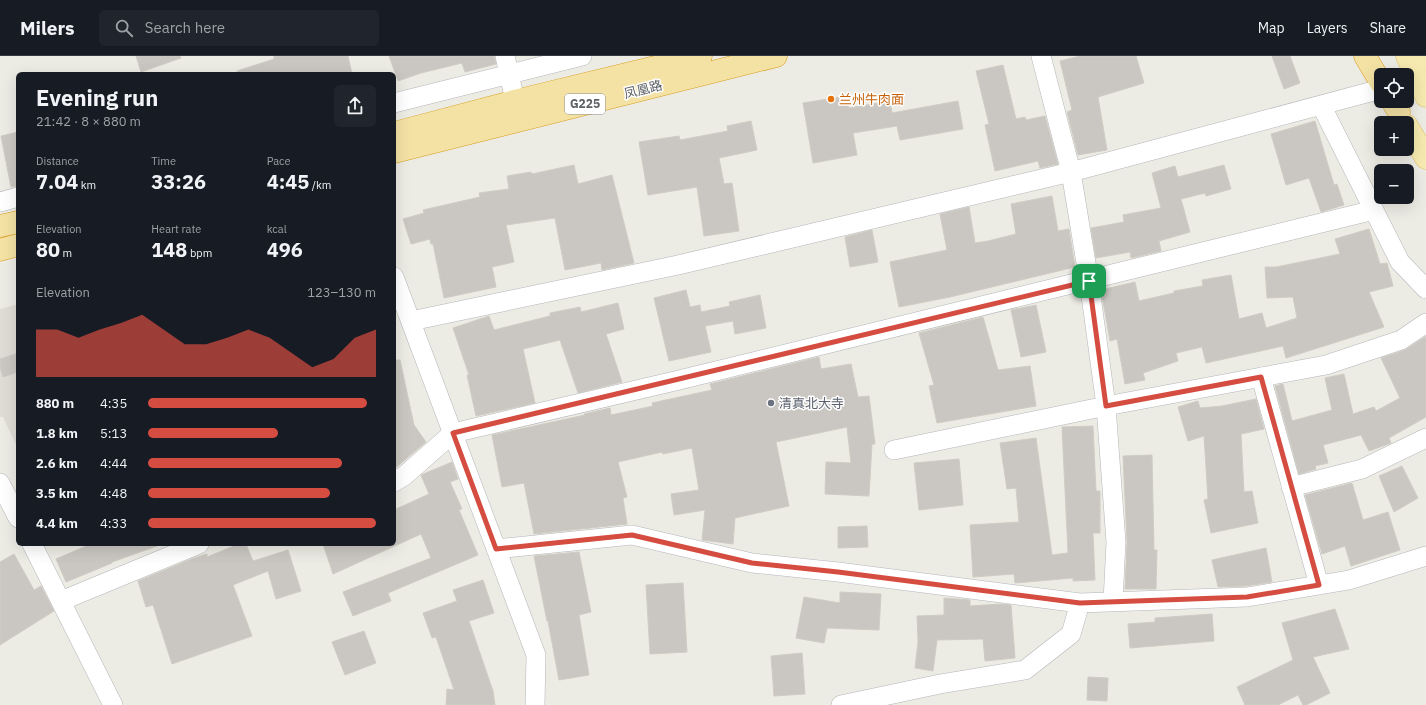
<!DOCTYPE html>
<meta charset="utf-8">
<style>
:root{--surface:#171b24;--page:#20242c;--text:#f1f3f6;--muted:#9ea1a6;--line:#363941;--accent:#d54c41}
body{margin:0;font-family:"IBM Plex Sans","Noto Sans SC",sans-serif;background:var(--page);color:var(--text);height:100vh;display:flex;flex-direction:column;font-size:15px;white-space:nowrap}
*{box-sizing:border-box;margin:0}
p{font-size:13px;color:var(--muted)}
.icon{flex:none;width:22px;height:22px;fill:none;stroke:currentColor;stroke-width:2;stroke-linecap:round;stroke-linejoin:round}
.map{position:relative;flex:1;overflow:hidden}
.drawer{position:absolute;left:16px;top:16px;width:380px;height:474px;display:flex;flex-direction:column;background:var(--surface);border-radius:6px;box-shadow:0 4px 16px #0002}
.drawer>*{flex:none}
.tools{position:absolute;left:1374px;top:12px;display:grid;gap:8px}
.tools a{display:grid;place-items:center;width:40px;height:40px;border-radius:6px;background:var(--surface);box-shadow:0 4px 16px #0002;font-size:20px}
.pin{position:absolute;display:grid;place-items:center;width:34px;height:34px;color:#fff;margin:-17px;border-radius:8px;box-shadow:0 2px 6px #0006}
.round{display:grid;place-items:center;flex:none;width:42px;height:42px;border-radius:6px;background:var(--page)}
.overview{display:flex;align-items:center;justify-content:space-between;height:68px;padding:0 20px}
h1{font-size:22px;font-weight:700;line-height:30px}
.stats{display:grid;grid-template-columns:repeat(3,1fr);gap:6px;height:68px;padding:4px 20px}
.stats div{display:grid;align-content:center}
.stats b{font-size:20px;font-weight:700}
.stats small{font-size:11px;font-weight:400}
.stats p{font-size:11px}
.chart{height:112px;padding:8px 20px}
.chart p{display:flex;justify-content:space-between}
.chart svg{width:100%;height:72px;margin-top:4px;fill:var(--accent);opacity:.7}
ul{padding:0 20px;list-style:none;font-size:13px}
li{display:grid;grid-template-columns:64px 48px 1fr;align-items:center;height:30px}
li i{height:10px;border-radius:5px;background:var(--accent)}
header{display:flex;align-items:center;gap:24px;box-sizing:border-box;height:56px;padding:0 20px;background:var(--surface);border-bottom:1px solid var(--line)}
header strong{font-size:19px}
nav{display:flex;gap:22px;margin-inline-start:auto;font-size:14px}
.search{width:280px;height:36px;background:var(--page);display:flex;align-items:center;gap:10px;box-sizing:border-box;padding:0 14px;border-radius:6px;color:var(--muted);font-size:15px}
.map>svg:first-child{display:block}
.education{fill:#dfdcd5}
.building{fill:#cac7c2;stroke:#d0ccc3}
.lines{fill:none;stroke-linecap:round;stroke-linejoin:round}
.minor-casing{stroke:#b4b6b9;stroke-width:20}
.primary-casing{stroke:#e1bf68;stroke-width:23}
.trunk-casing{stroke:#d79b1a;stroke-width:23}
.minor{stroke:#fff;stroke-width:19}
.primary{stroke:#f6eab0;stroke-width:22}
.trunk{stroke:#f4e2a4;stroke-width:22}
.route-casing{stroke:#fff;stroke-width:8}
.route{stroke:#d54c41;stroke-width:5}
.food-dot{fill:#e8710a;stroke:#fff;stroke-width:1.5}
.worship-dot{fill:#6b7280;stroke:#fff;stroke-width:1.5}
.labels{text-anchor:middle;stroke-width:3;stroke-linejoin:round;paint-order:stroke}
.shield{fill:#fff;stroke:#8d8f92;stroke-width:1}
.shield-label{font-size:12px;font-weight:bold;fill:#5c5f63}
.street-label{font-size:13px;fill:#5c5f63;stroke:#fff}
.food-label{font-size:13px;fill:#c56008;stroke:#fff;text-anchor:start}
.worship-label{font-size:13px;fill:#5b616d;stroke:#fff;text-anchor:start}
</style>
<header>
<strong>Milers</strong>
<div class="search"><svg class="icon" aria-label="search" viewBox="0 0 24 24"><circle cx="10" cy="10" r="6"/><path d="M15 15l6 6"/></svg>Search here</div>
<nav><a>Map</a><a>Layers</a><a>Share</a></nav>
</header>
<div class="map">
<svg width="1426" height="649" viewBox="0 0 1426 649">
<rect width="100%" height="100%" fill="#ecebe4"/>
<!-- education -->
<path class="education" d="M 18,248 L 18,393 L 3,361 L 0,361 L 0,253 Z"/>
<!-- building -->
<path class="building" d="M 136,0 L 180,0 L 181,2 L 141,16 Z
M 274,0 L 348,0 L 352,18 L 237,18 L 237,15 L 274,3 Z
M 389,0 L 494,0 L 496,8 L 465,16 L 462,7 L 421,17 L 398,25 Z
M 1080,0 L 1136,0 L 1144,27 L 1098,41 L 1107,94 L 1078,99 L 1067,56 L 1072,54 L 1060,5 Z
M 1272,0 L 1290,0 L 1300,27 L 1284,33 Z
M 1003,9 L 1016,63 L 1025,61 L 1026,64 L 1045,60 L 1058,108 L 1040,112 L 1038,105 L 995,115 L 985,69 L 989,68 L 976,15 Z
M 846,40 L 849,52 L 890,45 L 892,57 L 958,45 L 963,73 L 900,84 L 897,70 L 853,77 L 857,99 L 813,107 L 803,47 Z
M 751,65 L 757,94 L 719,102 L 724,128 L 732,127 L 739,175 L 704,180 L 697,131 L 648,139 L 639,86 L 679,80 L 680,84 L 728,75 L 727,70 Z
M 1315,65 L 1334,129 L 1337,128 L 1344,149 L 1321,156 L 1309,122 L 1286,129 L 1271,78 Z
M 18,76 L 18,130 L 11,131 L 1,80 Z
M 574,109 L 578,128 L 612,119 L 634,207 L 602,214 L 601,207 L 565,214 L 555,162 L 506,169 L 514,206 L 492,211 L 496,231 L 444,242 L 433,188 L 431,188 L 430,183 L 411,188 L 403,163 L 424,157 L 423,154 L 480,141 L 479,137 L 509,133 L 507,120 L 531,116 L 532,118 Z
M 1224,109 L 1231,133 L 1206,140 L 1205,137 L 1181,143 L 1190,176 L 1159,185 L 1161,195 L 1131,202 L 1130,196 L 1096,202 L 1091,172 L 1124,166 L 1123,159 L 1161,152 L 1152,117 L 1175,110 L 1178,121 Z
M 1052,140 L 1058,175 L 1069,173 L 1075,211 L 950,241 L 899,251 L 890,206 L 947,194 L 940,158 L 969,151 L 975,187 L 988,185 L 1016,178 L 1011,148 Z
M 1369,173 L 1380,208 L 1387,207 L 1393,230 L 1369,236 L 1384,271 L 1286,302 L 1283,290 L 1206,307 L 1202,291 L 1176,297 L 1178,305 L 1143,317 L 1145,324 L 1125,328 L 1117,283 L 1110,285 L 1101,234 L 1135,226 L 1139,245 L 1174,237 L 1174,235 L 1203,230 L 1202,224 L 1231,219 L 1239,263 L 1262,257 L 1266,272 L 1297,262 L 1293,241 L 1267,242 L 1265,211 L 1276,211 L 1340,198 L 1335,183 Z
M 872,174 L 878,206 L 850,211 L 845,181 Z
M 686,234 L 690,251 L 700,249 L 701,256 L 730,250 L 729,246 L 760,239 L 766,272 L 735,278 L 733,265 L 705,270 L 711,296 L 669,305 L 654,242 Z
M 618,247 L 624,273 L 606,278 L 622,326 L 578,337 L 560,284 L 523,293 L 535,347 L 476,360 L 467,319 L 469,319 L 453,272 L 489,260 L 494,274 L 550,260 L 550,257 L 580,251 L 581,256 Z
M 1036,249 L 1046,296 L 1021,301 L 1011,254 Z
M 983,261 L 998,314 L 1030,310 L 1036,350 L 937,367 L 929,330 L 934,329 L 919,277 Z
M 1426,280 L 1426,361 L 1389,382 L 1391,387 L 1369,395 L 1361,379 L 1323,389 L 1328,407 L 1315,410 L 1316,413 L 1299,418 L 1275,330 L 1283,328 L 1292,365 L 1332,354 L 1325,322 L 1344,318 L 1353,358 L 1374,351 L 1376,355 L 1400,342 L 1381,302 L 1405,294 Z
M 18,297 L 18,316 L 3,321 L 0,312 L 0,303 Z
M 819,301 L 821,313 L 851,308 L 858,341 L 869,340 L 875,388 L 872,388 L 869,440 L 825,438 L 826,406 L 851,407 L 847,371 L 776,386 L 789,450 L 735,462 L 733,488 L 702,484 L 705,454 L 674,459 L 671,438 L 699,434 L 692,392 L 663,398 L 662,396 L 618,406 L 627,441 L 623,442 L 627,468 L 534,478 L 524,427 L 502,431 L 492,379 L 585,359 L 584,358 L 610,352 L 611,359 L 653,350 L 652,347 L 712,334 L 710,328 Z
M 394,304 L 400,304 L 414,369 L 426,386 L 394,413 Z
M 1256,343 L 1264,373 L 1241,378 L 1244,436 L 1252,435 L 1258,467 L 1211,477 L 1204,444 L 1208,443 L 1204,380 L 1188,385 L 1178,351 L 1198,345 L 1200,352 L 1222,350 Z
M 1093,370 L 1096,435 L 1100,435 L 1100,477 L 1093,477 L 1095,524 L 1073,525 L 1073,522 L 1015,527 L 1014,518 L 973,521 L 970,469 L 1019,466 L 1016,432 L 1007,433 L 1000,387 L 1036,382 L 1052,499 L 1068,497 L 1062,371 Z
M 1152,399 L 1154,494 L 1157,494 L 1156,533 L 1125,533 L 1127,486 L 1123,400 Z
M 959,403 L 963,449 L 919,454 L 914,407 Z
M 452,406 L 458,423 L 450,426 L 462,453 L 459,454 L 478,499 L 388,537 L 391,545 L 353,560 L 343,536 L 431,502 L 421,478 L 333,518 L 323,488 L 394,488 L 394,454 L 429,438 L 421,419 Z
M 1402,410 L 1418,442 L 1394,456 L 1379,420 Z
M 1352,427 L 1363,464 L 1388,456 L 1400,494 L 1351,510 L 1345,490 L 1322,498 L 1305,439 Z
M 867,470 L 868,491 L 838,492 L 838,471 Z
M 91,488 L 157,488 L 157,490 L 112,506 L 112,507 L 66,526 L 56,503 Z
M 239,488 L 246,488 L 253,505 L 288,494 L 301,535 L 276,543 L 268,515 L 233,529 L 252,580 L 172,608 L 153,549 L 146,551 L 138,525 L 194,502 L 207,498 L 207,501 Z
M 1266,492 L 1272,526 L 1246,530 L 1218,531 L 1212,504 Z
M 579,496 L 591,556 L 579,559 L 589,619 L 559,624 L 548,565 L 547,565 L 534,500 Z
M 14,498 L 34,534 L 41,530 L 54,555 L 0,589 L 0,506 Z
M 483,524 L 494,557 L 469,565 L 493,635 L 495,649 L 446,649 L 447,633 L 454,634 L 436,581 L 432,582 L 423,557 L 457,545 L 453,534 Z
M 683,527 L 687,596 L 650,598 L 646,529 Z
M 840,536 L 881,538 L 879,574 L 827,572 L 824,587 L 796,582 L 804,541 L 840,547 Z
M 944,542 L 970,544 L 970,550 L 1001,548 L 1011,549 L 1015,602 L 985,605 L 983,583 L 937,584 L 933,615 L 915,612 L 918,586 L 917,560 L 944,559 Z
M 1335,553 L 1349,593 L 1313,601 L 1330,637 L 1306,649 L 1303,649 L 1298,639 L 1278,649 L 1245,649 L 1237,631 L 1293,604 L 1282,567 Z
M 1212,558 L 1214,585 L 1130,592 L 1128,568 L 1155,566 L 1155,562 Z
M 364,575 L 376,607 L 345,619 L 332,586 Z
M 802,597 L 805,638 L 774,640 L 771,600 Z
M 1088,621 L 1108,622 L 1107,645 L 1087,644 Z"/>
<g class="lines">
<defs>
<path id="minor" d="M 505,0 L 515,45
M 1041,0 L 1071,116 L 1089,225 L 1106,350 L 1116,486 L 1113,546
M 394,47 L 582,0
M 1321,49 L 1400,206 L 1426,233
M 0,146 L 18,141
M 394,221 L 536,599 L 535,649
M 411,265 L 678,209 L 1071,116 L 1381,33
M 1261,321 L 1319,529
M 894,394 L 1106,350 L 1326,309 L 1401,284 L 1426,267
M 394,426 L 404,420 L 453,377 L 675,325 L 1374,154
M 0,427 L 18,462
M 1291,431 L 1362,413 L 1426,382
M 32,488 L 113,649
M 496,493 L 632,479 L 752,507 L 838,516 L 1080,547 L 1247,541 L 1349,524 L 1426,500
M 61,545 L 199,488
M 841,649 L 940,628 L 1025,614 L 1071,578 L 1080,547"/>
<path id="primary" d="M 1407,0 L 1426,40
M 1425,0 L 1426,2
M 1407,70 L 1426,102"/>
<path id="trunk" d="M 1365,0 L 1381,27
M 1392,45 L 1399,56
M 394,77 L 515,45 L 701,0
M 394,96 L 776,0
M 0,170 L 18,166
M 0,194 L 18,189"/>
</defs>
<!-- minor casing -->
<use href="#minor" class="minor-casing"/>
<!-- primary casing -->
<use href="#primary" class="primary-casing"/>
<!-- trunk casing -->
<use href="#trunk" class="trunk-casing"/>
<!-- minor -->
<use href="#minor" class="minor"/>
<!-- primary -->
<use href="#primary" class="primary"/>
<!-- trunk -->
<use href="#trunk" class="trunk"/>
</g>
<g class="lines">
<defs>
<path id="route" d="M 1089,225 L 1106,350 L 1261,321 L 1319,529 L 1247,541 L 1080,547 L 838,516 L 752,507 L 632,479 L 496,493 L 453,377 Z"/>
</defs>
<!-- route casing -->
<use href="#route" class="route-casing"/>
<!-- route -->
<use href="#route" class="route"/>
</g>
<!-- markers -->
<circle class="food-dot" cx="831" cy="43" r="4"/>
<circle class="worship-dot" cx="771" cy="347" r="4"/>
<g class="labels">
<!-- shield labels -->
<rect class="shield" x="565" y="38" width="40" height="20" rx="3"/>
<g class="shield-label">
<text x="585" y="52">G225</text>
</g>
<!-- street labels -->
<g class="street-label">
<text transform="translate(643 33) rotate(-14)" y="5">凤凰路</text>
</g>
<!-- food labels -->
<g class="food-label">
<text x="839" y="48">兰州牛肉面</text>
</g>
<!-- worship labels -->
<g class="worship-label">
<text x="779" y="352">清真北大寺</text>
</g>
</g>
</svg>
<div class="tools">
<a><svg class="icon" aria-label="locate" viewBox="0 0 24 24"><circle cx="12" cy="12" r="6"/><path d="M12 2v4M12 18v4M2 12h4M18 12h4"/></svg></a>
<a>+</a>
<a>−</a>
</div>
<div class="pin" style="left:1089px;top:225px;background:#1e9e55"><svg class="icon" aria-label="arrive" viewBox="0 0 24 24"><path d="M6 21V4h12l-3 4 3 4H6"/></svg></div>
<section class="drawer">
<div class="overview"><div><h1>Evening run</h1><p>21:42 · 8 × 880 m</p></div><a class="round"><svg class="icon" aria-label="share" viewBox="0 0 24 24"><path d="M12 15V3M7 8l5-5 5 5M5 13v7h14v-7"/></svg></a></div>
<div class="stats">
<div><p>Distance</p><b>7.04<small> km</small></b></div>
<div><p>Time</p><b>33:26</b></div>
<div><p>Pace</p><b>4:45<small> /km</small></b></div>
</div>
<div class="stats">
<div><p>Elevation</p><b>80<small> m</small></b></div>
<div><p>Heart rate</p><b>148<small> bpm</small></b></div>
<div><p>kcal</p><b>496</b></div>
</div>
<div class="chart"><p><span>Elevation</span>123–130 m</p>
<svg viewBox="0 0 160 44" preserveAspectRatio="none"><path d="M0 44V15L10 15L20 20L30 15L40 11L50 6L60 15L70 24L80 24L90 20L100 15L110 20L120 29L130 38L140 33L150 20L160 15V44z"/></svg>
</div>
<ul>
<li><b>880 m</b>4:35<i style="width:96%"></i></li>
<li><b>1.8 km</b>5:13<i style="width:57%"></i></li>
<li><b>2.6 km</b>4:44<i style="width:85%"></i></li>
<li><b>3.5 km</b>4:48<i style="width:80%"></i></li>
<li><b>4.4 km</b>4:33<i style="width:100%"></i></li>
</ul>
</section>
</div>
